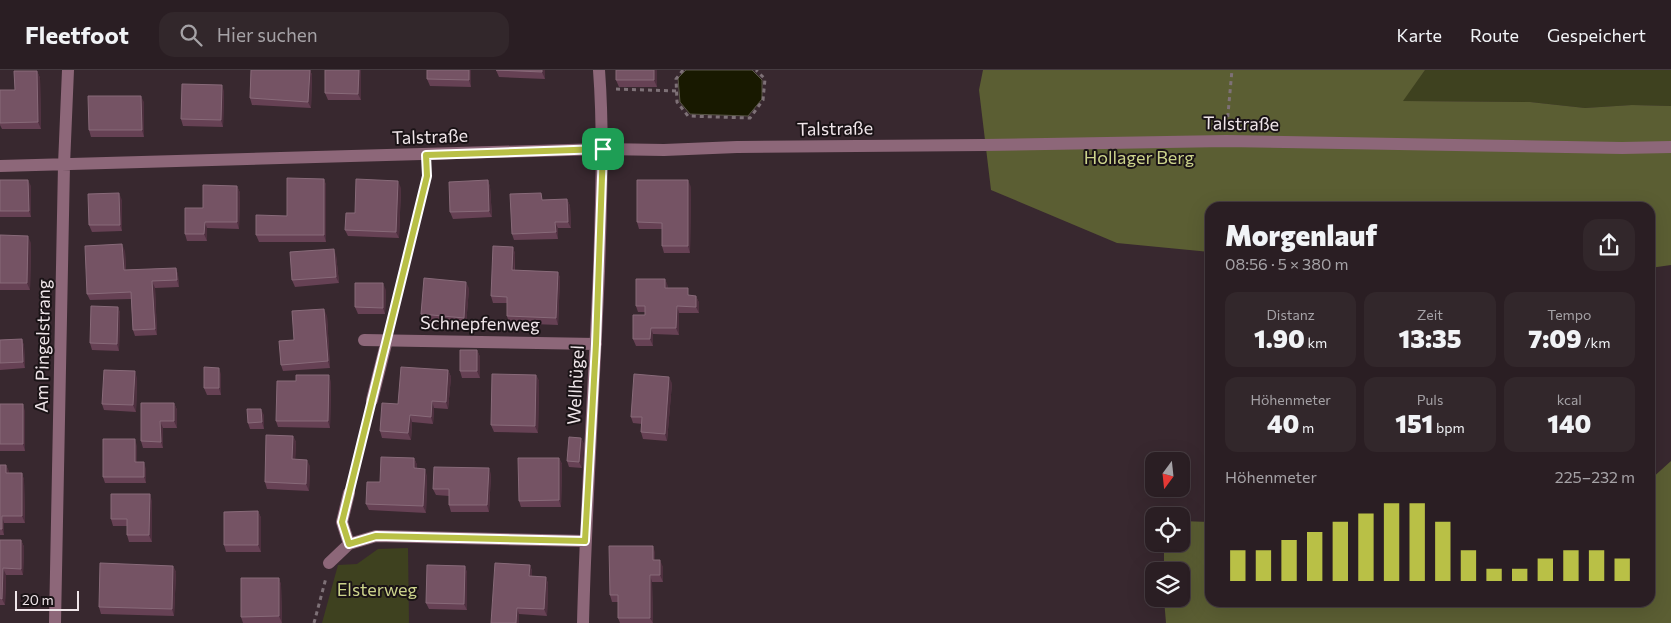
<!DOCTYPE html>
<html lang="de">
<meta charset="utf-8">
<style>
:root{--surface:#2a1e23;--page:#32272b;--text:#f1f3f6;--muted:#a5a2a6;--line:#463c41;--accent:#b9c046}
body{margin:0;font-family:Commissioner,sans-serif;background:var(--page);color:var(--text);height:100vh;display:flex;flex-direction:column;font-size:19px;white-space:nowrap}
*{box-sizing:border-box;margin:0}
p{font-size:16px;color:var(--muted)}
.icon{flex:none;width:28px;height:28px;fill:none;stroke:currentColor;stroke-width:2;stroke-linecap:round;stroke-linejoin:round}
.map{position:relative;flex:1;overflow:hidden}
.details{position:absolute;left:1205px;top:132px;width:450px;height:405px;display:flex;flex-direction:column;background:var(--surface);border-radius:15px;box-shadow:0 5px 20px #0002,0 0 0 1px var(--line)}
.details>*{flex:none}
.needle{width:32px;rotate:195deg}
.fabs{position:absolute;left:1145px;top:382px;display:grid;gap:10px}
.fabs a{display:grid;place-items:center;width:45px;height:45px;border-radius:10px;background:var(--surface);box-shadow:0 5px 20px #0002,0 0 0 1px var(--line);font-size:25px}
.scale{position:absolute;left:15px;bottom:12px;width:64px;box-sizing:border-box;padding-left:5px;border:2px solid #efe5e9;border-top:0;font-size:14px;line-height:18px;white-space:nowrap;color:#efe5e9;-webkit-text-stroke:4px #1a1316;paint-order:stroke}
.pin{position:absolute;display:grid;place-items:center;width:42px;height:42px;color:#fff;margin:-21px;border-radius:10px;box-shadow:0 2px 8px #0006}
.round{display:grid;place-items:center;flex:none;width:52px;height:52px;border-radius:15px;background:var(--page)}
.headline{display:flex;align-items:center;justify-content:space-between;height:85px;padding:0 20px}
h1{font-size:28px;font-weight:800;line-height:38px}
.figures{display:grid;grid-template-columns:repeat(3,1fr);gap:8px;height:85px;padding:5px 20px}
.figures div{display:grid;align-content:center;border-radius:12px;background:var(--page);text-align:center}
.figures b{font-size:25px;font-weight:800}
.figures small{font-size:14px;font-weight:400}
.figures p{font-size:14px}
.chart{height:140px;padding:10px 20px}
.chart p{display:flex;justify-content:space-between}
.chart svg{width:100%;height:90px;margin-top:5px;stroke:var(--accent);stroke-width:6}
header{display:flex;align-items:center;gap:30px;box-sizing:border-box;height:70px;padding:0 25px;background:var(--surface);border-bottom:1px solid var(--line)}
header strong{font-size:24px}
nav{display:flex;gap:28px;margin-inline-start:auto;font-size:18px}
.search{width:350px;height:45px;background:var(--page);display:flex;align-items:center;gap:12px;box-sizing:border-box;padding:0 18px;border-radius:15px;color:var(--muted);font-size:19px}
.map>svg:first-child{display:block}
.green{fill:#3e411f}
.forest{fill:#5b5e33}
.water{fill:#181900;stroke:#585646}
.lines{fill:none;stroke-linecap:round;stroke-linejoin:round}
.path{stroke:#7e7177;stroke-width:3;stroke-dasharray:4 4;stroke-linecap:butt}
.minor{stroke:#8d6779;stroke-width:12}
.wall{fill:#664154}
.shaded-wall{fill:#4e303f}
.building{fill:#755364;stroke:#886a79}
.route-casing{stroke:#fff;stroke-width:10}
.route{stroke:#b9c046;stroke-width:6}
.labels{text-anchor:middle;stroke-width:4;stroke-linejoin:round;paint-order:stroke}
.street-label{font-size:18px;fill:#efe5e9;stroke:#1a1316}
.park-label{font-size:18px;fill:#ccd38b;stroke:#1a1316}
</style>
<header>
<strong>Fleetfoot</strong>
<div class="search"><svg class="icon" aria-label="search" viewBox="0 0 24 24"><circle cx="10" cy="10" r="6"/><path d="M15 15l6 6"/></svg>Hier suchen</div>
<nav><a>Karte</a><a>Route</a><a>Gespeichert</a></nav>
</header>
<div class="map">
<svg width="1671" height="553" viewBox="0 0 1671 553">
<rect width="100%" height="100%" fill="#38282f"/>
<!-- green -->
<path class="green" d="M 1425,0 L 1671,0 L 1671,36 L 1632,35 L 1585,38 L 1530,32 L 1402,31 Z
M 408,478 L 409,553 L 322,553 L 338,495 L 357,494 L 378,479 Z"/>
<!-- forest -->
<path class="forest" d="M 983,0 L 1425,0 L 1403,31 L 1530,32 L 1585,38 L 1632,35 L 1671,36 L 1671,195 L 1650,198 L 1650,138 L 1210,138 L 1210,182 L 1117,173 L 991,120 L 979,20 Z
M 1671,391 L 1671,553 L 1166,553 L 1164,529 L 1181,529 L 1181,501 L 1164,501 L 1164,476 L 1165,474 L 1181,474 L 1181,451 L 1210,452 L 1210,532 L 1650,532 L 1650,410 Z"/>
<!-- water -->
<path class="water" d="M 686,0 L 752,0 L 762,10 L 762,29 L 748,46 L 690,44 L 680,32 L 678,8 Z"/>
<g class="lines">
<!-- path -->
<path class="path" d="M 683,0 L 676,9 L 677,32 L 688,46 L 750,48 L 763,30 L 765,9 L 756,0
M 616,19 L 676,21
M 1227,55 L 1232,0
M 390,255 L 427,106 L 427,101
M 353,407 L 368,345
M 314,553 L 326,508"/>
<!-- minor -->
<path class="minor" d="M 0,96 L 603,79 L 664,80 L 737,77 L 984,75 L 1226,71 L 1622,78 L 1671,77
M 364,270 L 596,274
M 372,330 L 387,270
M 349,474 L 376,466 L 585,471
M 329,493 L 349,474 L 342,452 L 349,423
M 55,553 L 64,95 L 68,0
M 583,553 C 586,435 594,318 599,201 C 601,133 604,67 599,0"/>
</g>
<!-- wall -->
<path class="wall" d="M 251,0 L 310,0 L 312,5 L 311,38 L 252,35 L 250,28 Z
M 325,0 L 361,0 L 361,30 L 328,30 L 325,23 Z
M 427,0 L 471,0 L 471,17 L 430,16 L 427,9 Z
M 496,0 L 545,0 L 545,9 L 499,7 Z
M 657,0 L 657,17 L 619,17 L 616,10 Z
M 37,1 L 40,8 L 41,59 L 2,59 L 0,55 L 0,20 L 15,20 Z
M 224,21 L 223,57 L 183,56 L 181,49 Z
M 144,32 L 144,67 L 91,67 L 89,60 Z
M 324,109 L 326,115 L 326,172 L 259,172 L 256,165 L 287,146 Z
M 0,110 L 31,116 L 31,147 L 0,147 Z
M 488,110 L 490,117 L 492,147 L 453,149 L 450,142 Z
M 237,116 L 240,123 L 239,159 L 207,158 L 207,171 L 187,171 L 185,164 L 203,138 Z
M 691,117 L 690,183 L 664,183 L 662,176 L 662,159 L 639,159 L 637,152 Z
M 401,118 L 399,168 L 348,166 L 345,160 L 355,143 Z
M 567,129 L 570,136 L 571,158 L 558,158 L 558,169 L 514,170 L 512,164 L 544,130 Z
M 122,130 L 122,161 L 92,162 L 89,155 Z
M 0,165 L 31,173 L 30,220 L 0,220 Z
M 513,177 L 515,184 L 515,200 L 558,202 L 560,208 L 558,255 L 509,253 L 507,246 L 507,233 L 493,233 L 491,226 Z
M 125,181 L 126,200 L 176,198 L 178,205 L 179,217 L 155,218 L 157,265 L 135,266 L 133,260 L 131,229 L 90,230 L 87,224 Z
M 336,185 L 339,213 L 295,217 L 292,210 Z
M 665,209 L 668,218 L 691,226 L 696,226 L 699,233 L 699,243 L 679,243 L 679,265 L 653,264 L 653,276 L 636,276 L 633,269 L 645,245 L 645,242 L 638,242 L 636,236 Z
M 469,218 L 466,255 L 423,251 L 421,244 Z
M 386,220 L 385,244 L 358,244 L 355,237 Z
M 118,237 L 120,243 L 119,281 L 92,280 L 90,273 Z
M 327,246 L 330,298 L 283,301 L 281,295 L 294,270 Z
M 22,269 L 24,276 L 25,298 L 0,300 L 0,270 Z
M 477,280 L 480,287 L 480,308 L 462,308 L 460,301 Z
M 448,300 L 451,307 L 448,339 L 434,338 L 433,354 L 412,352 L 411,370 L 382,368 L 380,361 L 398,334 Z
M 221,304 L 221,325 L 207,325 L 204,318 Z
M 536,305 L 539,311 L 538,363 L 494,362 L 491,355 Z
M 137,308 L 136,342 L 104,340 L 102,334 Z
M 331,312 L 330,358 L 278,357 L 276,351 Z
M 672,313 L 667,371 L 643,369 L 641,362 L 642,354 L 633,353 L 631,347 Z
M 174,333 L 177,340 L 177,358 L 163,358 L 163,378 L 143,378 L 141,371 Z
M 0,334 L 25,341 L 25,381 L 0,381 Z
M 264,345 L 264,359 L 250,359 L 248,353 Z
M 293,366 L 296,372 L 295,389 L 310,396 L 309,421 L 267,419 L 265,412 Z
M 581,368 L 584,374 L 582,398 L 569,397 L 567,391 Z
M 137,376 L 137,392 L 146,399 L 146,413 L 105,413 L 103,407 Z
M 414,388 L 417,395 L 417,399 L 427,406 L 426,443 L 369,440 L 366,434 L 380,412 Z
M 559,388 L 562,394 L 561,437 L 521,437 L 519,431 Z
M 0,395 L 6,395 L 9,403 L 22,403 L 24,410 L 25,453 L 4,453 L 4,465 L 0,465 Z
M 491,404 L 489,442 L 451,442 L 449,435 L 449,426 L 436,425 L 433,419 Z
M 152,431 L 152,472 L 129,472 L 127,465 L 127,456 L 113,456 L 111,449 Z
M 258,441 L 261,448 L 261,482 L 226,482 L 224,475 Z
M 0,470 L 21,470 L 24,477 L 23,505 L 6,505 L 5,535 L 0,535 Z
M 655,482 L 655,490 L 663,497 L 663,512 L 652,512 L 653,553 L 620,553 L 618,548 L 618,532 L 612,532 L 610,525 Z
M 530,495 L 532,501 L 532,506 L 546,507 L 548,514 L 547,546 L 519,544 L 491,553 Z
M 173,496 L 176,502 L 174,546 L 101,544 L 99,537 Z
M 465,496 L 467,503 L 467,540 L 429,539 L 426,533 Z
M 279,508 L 281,515 L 282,553 L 243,553 L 241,547 Z"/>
<!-- shaded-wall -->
<path class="shaded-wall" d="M 310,0 L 312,5 L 311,38 L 308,32 Z
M 359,0 L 361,0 L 361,30 L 358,24 Z
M 469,0 L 471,0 L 471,17 L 469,10 Z
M 542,0 L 545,0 L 545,9 L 542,2 Z
M 654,0 L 657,0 L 657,17 L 654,10 Z
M 37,1 L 40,8 L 41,59 L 38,52 Z
M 222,15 L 224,21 L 223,57 L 221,50 Z
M 141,26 L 144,32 L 144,67 L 142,60 Z
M 324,109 L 326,115 L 326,172 L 324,165 Z
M 28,110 L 31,116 L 31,147 L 29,141 Z
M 488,110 L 490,117 L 492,147 L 489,141 Z
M 688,110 L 691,117 L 690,183 L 688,176 Z
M 398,111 L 401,118 L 399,168 L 396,162 Z
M 237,116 L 240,123 L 239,159 L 237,152 Z
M 119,123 L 122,130 L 122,161 L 120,155 Z
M 567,129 L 570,136 L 571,158 L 568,152 Z
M 205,152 L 207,158 L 207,171 L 204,164 Z
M 555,152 L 558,158 L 558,169 L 556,162 Z
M 28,166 L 31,173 L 30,220 L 27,213 Z
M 122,174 L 125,181 L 126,207 L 124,200 Z
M 513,177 L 515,184 L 514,206 L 512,200 Z
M 334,179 L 336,185 L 339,213 L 336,207 Z
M 176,198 L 178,205 L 179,217 L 177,210 Z
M 558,202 L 560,208 L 558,255 L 556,248 Z
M 665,209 L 668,216 L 667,224 L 665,218 Z
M 152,211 L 155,218 L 157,265 L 155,259 Z
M 466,212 L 469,218 L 466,255 L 464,248 Z
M 383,213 L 386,220 L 385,244 L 383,238 Z
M 696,226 L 699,233 L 699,243 L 696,237 Z
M 677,236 L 679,243 L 679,265 L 676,258 Z
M 118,237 L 120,243 L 119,281 L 117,274 Z
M 324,239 L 327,246 L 330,298 L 328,291 Z
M 651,258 L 653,264 L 653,276 L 650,269 Z
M 22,269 L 24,276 L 25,298 L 23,292 Z
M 477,280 L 480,287 L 480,308 L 477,301 Z
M 219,298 L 221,304 L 221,325 L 219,318 Z
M 448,300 L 451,307 L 448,339 L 446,332 Z
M 135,301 L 137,308 L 136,342 L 133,335 Z
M 329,305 L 331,312 L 330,358 L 328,351 Z
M 536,305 L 539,311 L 538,363 L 535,356 Z
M 669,307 L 672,313 L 667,371 L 665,364 Z
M 432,331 L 434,338 L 433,354 L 431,347 Z
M 174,333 L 177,340 L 177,358 L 174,351 Z
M 23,334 L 25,341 L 25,381 L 23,374 Z
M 261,339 L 264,345 L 264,359 L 262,352 Z
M 410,345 L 412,352 L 411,370 L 408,363 Z
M 160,351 L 163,358 L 163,378 L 161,372 Z
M 293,366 L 296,372 L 295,396 L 292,389 Z
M 581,368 L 584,374 L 582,398 L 579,392 Z
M 135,369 L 137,376 L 137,399 L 135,392 Z
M 414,388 L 417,395 L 416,405 L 414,398 Z
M 559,388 L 562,394 L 561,437 L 559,430 Z
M 307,390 L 310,396 L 309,421 L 306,414 Z
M 144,392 L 146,399 L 146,413 L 144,407 Z
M 6,395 L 9,401 L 9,410 L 6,403 Z
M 489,398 L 491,404 L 489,442 L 487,435 Z
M 425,399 L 427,406 L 426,443 L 423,436 Z
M 22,403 L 24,410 L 25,453 L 22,446 Z
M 150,424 L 152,431 L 152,472 L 149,465 Z
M 258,441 L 261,448 L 261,482 L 258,475 Z
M 2,446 L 4,453 L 4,465 L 2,459 Z
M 21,470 L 24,477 L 23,505 L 21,499 Z
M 653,476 L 655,482 L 655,497 L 653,490 Z
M 660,490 L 663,497 L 663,512 L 660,505 Z
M 530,495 L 532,501 L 532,513 L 529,506 Z
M 173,496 L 176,502 L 174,546 L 172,539 Z
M 465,496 L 467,503 L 467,540 L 464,534 Z
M 3,498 L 6,505 L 5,535 L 2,529 Z
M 650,505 L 652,512 L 653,553 L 650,548 Z
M 546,507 L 548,514 L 547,546 L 544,539 Z
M 279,508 L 281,515 L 282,553 L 279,546 Z
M 517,538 L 519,544 L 519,553 L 516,553 Z"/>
<!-- building -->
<path class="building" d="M 251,0 L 310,0 L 308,32 L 250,28 Z
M 325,0 L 359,0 L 358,24 L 325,23 Z
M 427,0 L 469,0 L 469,10 L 427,9 Z
M 496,0 L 542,0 L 542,2 Z
M 616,0 L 654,0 L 654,10 L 616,10 Z
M 14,1 L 37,1 L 38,52 L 0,53 L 0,20 L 15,20 Z
M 182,14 L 222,15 L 221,50 L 181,49 Z
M 88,26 L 141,26 L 142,60 L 89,60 Z
M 287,108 L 324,109 L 324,165 L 256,165 L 256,145 L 287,146 Z
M 356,109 L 398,111 L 396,162 L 345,160 L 346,143 L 355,143 Z
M 0,110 L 28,110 L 29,141 L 0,141 Z
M 488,110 L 489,141 L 450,142 L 449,112 Z
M 637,110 L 688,110 L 688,176 L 662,176 L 662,153 L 637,152 Z
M 203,115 L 237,116 L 237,152 L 205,152 L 204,164 L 185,164 L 185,138 L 203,138 Z
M 119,123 L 120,155 L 89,155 L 88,124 Z
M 541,123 L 542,130 L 567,129 L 568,152 L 555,152 L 556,162 L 512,164 L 510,124 Z
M 0,165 L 28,166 L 27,213 L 0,213 Z
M 122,174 L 124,200 L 176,198 L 177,210 L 152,211 L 155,259 L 133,260 L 131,222 L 87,224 L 85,176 Z
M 493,176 L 513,177 L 512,200 L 558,202 L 556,248 L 507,246 L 507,227 L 491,226 Z
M 334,179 L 336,207 L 292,210 L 290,182 Z
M 424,208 L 466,212 L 464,248 L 421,244 Z
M 636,209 L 665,209 L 665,218 L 688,218 L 688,225 L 696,226 L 696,237 L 677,236 L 676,258 L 651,258 L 650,269 L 633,269 L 633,245 L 645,245 L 645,236 L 636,236 Z
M 355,213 L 383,213 L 383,238 L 355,237 Z
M 91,236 L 118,237 L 117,274 L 90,273 Z
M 324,239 L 328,291 L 281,295 L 279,271 L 294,270 L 292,241 Z
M 22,269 L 23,292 L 0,293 L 0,270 Z
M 460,280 L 477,280 L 477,301 L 460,301 Z
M 204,297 L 219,298 L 219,318 L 204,318 Z
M 401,297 L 448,300 L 446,332 L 432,331 L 431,347 L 410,345 L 408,363 L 380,361 L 382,333 L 398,334 Z
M 104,300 L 135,301 L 133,335 L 102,334 Z
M 492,304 L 536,305 L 535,356 L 491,355 Z
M 634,304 L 669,307 L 665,364 L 641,362 L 642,347 L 631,347 Z
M 296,305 L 329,305 L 328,351 L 276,351 L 277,311 L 296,311 Z
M 141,333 L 174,333 L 174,351 L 160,351 L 161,372 L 141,371 Z
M 0,334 L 23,334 L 23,374 L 0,374 Z
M 247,339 L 261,339 L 262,352 L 248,353 Z
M 266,365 L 293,366 L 292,389 L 307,390 L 306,414 L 265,412 Z
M 569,367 L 581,368 L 579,392 L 567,391 Z
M 103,369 L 135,369 L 135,392 L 144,392 L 144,407 L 103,407 Z
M 381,387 L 414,388 L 414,398 L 425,399 L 423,436 L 366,434 L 367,412 L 380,412 Z
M 518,388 L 559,388 L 559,430 L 519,431 Z
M 0,395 L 6,395 L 6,403 L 22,403 L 22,446 L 2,446 L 2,459 L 0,459 Z
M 434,397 L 489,398 L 487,435 L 449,435 L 449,419 L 433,419 Z
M 111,424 L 150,424 L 149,465 L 127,465 L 127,449 L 111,449 Z
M 258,441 L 258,475 L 224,475 L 224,442 Z
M 0,470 L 21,470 L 21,499 L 3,498 L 2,529 L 0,528 Z
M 609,476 L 653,476 L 653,490 L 660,490 L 660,505 L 650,505 L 650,548 L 618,548 L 618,525 L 610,525 Z
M 100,493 L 173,496 L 172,539 L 99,537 Z
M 495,493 L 530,495 L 529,506 L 546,507 L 544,539 L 517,538 L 516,553 L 491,553 Z
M 427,495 L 465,496 L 464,534 L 426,533 Z
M 241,508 L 279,508 L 279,546 L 241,547 Z"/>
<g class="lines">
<defs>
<path id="route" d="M 603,79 L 596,274 L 585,471 L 376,466 L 349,474 L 342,452 L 427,106 L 426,85 Z"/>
</defs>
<!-- route casing -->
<use href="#route" class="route-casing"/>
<!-- route -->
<use href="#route" class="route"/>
</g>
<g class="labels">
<!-- street labels -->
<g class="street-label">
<text transform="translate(1241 54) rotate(1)" y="6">Talstraße</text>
<text transform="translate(835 59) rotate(-1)" y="6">Talstraße</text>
<text transform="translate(430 67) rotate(-2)" y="6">Talstraße</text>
<text transform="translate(480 254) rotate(1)" y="6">Schnepfenweg</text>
<text transform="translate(43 276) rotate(-89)" y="6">Am Pingelstrang</text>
<text transform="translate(576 315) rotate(-87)" y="6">Wellhügel</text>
</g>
<!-- park labels -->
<g class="park-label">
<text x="1139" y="94">Hollager Berg</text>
<text x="377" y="526">Elsterweg</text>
</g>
</g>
</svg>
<div class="fabs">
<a><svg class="needle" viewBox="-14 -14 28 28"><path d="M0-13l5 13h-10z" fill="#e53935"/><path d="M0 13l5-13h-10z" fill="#a5a2a6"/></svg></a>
<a><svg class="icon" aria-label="locate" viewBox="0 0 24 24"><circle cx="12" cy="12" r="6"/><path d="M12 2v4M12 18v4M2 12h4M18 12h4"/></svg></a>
<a><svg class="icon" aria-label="layers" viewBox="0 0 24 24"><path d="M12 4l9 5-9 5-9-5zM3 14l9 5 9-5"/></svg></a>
</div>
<div class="scale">20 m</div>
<div class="pin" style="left:603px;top:79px;background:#1e9e55"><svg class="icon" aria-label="arrive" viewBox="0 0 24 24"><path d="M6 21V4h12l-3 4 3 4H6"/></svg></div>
<section class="details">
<div class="headline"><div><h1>Morgenlauf</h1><p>08:56 · 5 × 380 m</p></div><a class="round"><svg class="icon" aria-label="share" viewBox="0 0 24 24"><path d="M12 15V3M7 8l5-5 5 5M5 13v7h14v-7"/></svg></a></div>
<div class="figures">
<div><p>Distanz</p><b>1.90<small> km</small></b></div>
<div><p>Zeit</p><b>13:35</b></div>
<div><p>Tempo</p><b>7:09<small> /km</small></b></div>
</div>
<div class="figures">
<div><p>Höhenmeter</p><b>40<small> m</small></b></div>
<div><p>Puls</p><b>151<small> bpm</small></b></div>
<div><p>kcal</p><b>140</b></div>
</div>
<div class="chart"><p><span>Höhenmeter</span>225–232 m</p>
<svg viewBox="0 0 160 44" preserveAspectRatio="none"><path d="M5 44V29M15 44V29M25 44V24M35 44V20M45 44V15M55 44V11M65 44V6M75 44V6M85 44V15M95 44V29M105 44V38M115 44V38M125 44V33M135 44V29M145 44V29M155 44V33"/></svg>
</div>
</section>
</div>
